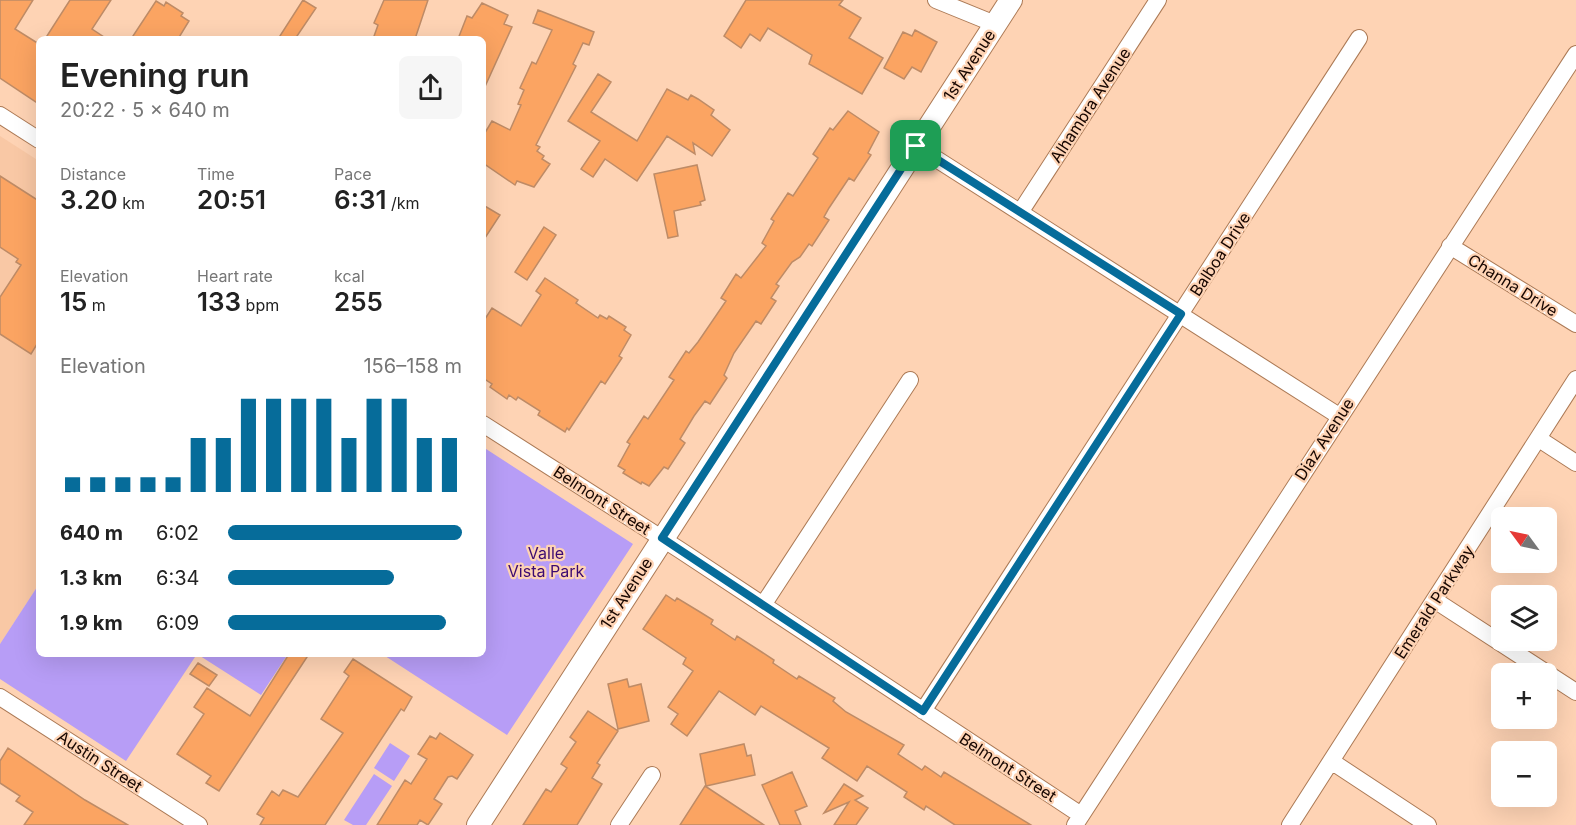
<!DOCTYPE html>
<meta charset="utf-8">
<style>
:root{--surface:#fff;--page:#f6f6f6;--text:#222;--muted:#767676;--accent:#066c9a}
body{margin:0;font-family:Inter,sans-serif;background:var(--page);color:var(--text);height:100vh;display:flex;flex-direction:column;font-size:22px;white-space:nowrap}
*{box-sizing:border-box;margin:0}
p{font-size:20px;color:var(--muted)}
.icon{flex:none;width:33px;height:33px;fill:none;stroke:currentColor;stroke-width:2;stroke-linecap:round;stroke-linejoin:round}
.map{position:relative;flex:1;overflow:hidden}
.details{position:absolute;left:36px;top:36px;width:450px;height:621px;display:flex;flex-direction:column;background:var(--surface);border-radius:9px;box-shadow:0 6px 24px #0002}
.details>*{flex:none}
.needle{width:39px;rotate:303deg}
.buttons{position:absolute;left:1491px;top:507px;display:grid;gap:12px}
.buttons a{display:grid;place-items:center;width:66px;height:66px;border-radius:9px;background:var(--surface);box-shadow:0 6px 24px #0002;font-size:30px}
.pin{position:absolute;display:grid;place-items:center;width:51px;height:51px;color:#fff;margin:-26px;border-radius:12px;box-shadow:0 3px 9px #0006}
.round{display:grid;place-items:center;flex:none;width:63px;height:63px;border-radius:9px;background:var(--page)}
.headline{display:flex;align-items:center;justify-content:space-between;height:102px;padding:0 24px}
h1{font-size:33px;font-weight:600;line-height:45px}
.stats{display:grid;grid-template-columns:repeat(3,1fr);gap:9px;height:102px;padding:6px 24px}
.stats div{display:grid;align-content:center}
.stats b{font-size:26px;font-weight:600}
.stats small{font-size:16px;font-weight:400}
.stats p{font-size:16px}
.chart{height:168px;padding:12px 24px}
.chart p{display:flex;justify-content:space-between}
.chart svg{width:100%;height:108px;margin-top:6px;stroke:var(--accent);stroke-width:6}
ul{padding:0 24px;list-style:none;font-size:20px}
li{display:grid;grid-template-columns:96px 72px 1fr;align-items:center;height:45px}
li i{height:15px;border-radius:8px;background:var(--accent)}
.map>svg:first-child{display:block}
.built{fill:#f9c8a5}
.green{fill:#b79df6}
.building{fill:#fba462;stroke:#be8b66;stroke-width:1.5}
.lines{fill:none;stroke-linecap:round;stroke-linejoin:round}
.street-casing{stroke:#ac7a56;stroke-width:18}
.secondary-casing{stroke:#ac7a56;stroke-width:24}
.street{stroke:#fff;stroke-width:16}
.secondary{stroke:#fff;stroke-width:22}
.route-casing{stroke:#fff;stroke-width:12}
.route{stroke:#066c9a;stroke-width:8}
.labels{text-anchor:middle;stroke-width:4.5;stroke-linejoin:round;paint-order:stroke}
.street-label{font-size:16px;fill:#170600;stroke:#fed3b4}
.park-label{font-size:16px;fill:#3b0971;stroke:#fed3b4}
</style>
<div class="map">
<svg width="1576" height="825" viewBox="0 0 1576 825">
<rect width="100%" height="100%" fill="#fed3b4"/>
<!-- built -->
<path class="built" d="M 0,136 L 39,161 L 39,584 L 0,644 Z"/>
<!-- green -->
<path class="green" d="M 483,447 L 633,544 L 507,735 L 382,654 L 483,654 Z
M 39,584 L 39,654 L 197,654 L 126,761 L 0,679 L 0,644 Z
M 197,654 L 288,654 L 261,695 Z
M 390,743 L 410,756 L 394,781 L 374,768 Z
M 374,774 L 392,786 L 366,825 L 353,825 L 344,820 Z"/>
<!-- building -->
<path class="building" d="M 0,0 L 33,0 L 15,29 L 39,44 L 39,104 L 0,78 Z
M 70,0 L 111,0 L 92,29 L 107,39 L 45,39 Z
M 303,0 L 316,8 L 295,39 L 278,39 Z
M 384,0 L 428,0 L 415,39 L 373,39 L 378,25 L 374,23 Z
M 746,0 L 843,0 L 839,5 L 861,18 L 849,38 L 883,58 L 862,94 L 809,64 L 812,55 L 768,28 L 760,41 L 750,34 L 741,48 L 724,36 Z
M 156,1 L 164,6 L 166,2 L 183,13 L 181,16 L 189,21 L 178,39 L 131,39 Z
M 482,3 L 508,15 L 504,24 L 512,27 L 483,91 L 483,39 L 458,39 L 467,16 L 472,18 Z
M 538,10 L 594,32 L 589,45 L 583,43 L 573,64 L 576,66 L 536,145 L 540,147 L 537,151 L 544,156 L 542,159 L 550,164 L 534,187 L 517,181 L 515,185 L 483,163 L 483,136 L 492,121 L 510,130 L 521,105 L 518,104 L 524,90 L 520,88 L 532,62 L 536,64 L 552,30 L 533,23 Z
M 915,30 L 937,42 L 921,72 L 912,67 L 904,79 L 884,68 L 903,32 L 912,36 Z
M 598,74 L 611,82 L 591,112 L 637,141 L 667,89 L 688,100 L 691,95 L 698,99 L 714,110 L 711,115 L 730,130 L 712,156 L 693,143 L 695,154 L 667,136 L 637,181 L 605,159 L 593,177 L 581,169 L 600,141 L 568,121 Z
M 848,111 L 879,132 L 868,153 L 871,155 L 854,181 L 849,178 L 829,208 L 824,217 L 829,220 L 812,246 L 809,244 L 800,257 L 792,262 L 776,284 L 779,286 L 771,298 L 776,301 L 761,324 L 756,321 L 734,353 L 724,375 L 727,378 L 710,404 L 705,401 L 694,416 L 680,439 L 685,443 L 668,469 L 664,467 L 649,486 L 642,482 L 641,484 L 623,473 L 625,470 L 618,466 L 630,444 L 627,442 L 644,416 L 648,419 L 674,380 L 669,377 L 686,351 L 689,353 L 698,342 L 726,301 L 721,298 L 736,274 L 741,278 L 766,246 L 762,243 L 774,221 L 771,219 L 788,193 L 793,196 L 818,158 L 813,154 L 830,128 L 833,130 Z
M 697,165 L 705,200 L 700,202 L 701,205 L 674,211 L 678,236 L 668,238 L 654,174 Z
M 0,176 L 39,201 L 39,341 L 31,354 L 0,334 L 0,297 L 21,265 L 16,262 L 18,259 L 0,247 Z
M 483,205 L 500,215 L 483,241 Z
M 544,227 L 556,235 L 527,280 L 515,272 Z
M 545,278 L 578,300 L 576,303 L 598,318 L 600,315 L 607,319 L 609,316 L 626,327 L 624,330 L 631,335 L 619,356 L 622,358 L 605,384 L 601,381 L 569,430 L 567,428 L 565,432 L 538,415 L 540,411 L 518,397 L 516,400 L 509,395 L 507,399 L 490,387 L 492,384 L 483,378 L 483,322 L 492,308 L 521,326 L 541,295 L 536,291 Z
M 666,595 L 675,601 L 677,598 L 700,612 L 713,620 L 711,624 L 735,640 L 737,636 L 774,660 L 773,663 L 797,679 L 799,676 L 835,698 L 833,701 L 846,712 L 904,745 L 898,754 L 922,770 L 925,766 L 941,777 L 944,772 L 1031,825 L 955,825 L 926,806 L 924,810 L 904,797 L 907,792 L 867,766 L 857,781 L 822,758 L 829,748 L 761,706 L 755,715 L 719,691 L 687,736 L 671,724 L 678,714 L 668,707 L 693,671 L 683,664 L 686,658 L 643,629 Z
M 289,654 L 309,654 L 219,791 L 206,783 L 211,776 L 177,754 L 204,714 L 194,707 L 207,688 L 250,716 Z
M 353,659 L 412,697 L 404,711 L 401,709 L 325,825 L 260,825 L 264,818 L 257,814 L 272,791 L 279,796 L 283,790 L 298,797 L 343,733 L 321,719 L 349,676 L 344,672 Z
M 198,663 L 217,675 L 209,686 L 190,674 Z
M 627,679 L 629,687 L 641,684 L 649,721 L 618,729 L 608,684 Z
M 588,711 L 618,731 L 597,763 L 600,765 L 592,778 L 602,784 L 577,825 L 523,825 L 546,789 L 551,792 L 567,768 L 561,764 L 576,742 L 570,737 Z
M 440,733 L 473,755 L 457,779 L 452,776 L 448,777 L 434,799 L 442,804 L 428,825 L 420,820 L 417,825 L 377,825 L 405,780 L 411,784 L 427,759 L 418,754 L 430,736 L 436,739 Z
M 744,744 L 747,756 L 751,755 L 755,775 L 706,786 L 700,754 Z
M 8,748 L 85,800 L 128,825 L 24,825 L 33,812 L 16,801 L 20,796 L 0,783 L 0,761 Z
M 792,772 L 807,806 L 795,811 L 801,825 L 780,825 L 762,785 Z
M 844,784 L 863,796 L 855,800 L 868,808 L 856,825 L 834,825 L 849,802 L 824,813 Z
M 705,786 L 764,825 L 680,825 Z"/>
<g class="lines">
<defs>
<path id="street" d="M 936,0 L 995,24
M 0,115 L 39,140
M 916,146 L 1339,416
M 1021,211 L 1158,0
M 1450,246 L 1576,324
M 483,424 L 680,550 L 1081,815
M 1539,439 L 1576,463
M 1436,601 L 1576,692
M 763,605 L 910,380
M 0,697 L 199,825
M 923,711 L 1359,38
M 1331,761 L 1428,825
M 619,825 L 652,775
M 1075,825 L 1576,54
M 1290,825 L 1576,379"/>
<path id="secondary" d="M 478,825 L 1011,0"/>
</defs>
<!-- street casing -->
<use href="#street" class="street-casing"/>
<!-- secondary casing -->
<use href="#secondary" class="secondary-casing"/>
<!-- street -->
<use href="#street" class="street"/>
<!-- secondary -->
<use href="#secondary" class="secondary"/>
</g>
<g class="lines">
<defs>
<path id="route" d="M 916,146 L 1181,314 L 923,711 L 662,538 Z"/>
</defs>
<!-- route casing -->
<use href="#route" class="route-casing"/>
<!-- route -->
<use href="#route" class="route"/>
</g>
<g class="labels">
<!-- street labels -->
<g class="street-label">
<text transform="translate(969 65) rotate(-57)" y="6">1st Avenue</text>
<text transform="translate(1090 105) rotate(-57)" y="6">Alhambra Avenue</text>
<text transform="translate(1220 254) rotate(-57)" y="6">Balboa Drive</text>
<text transform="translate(1513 285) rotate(32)" y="6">Channa Drive</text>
<text transform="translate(1324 439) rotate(-57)" y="6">Diaz Avenue</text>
<text transform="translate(602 500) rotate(33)" y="6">Belmont Street</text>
<text transform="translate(626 593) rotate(-57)" y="6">1st Avenue</text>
<text transform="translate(1434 602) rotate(-57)" y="6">Emerald Parkway</text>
<text transform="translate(100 761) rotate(33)" y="6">Austin Street</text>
<text transform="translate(1008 767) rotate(33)" y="6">Belmont Street</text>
</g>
<!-- park labels -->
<g class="park-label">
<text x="546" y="559">Valle<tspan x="546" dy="18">Vista Park</tspan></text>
</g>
</g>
</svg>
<div class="buttons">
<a><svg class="needle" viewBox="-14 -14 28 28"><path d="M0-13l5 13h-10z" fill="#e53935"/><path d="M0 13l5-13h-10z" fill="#767676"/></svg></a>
<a><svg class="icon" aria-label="layers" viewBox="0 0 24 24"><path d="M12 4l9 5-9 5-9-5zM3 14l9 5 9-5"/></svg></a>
<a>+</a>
<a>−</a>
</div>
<div class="pin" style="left:916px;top:146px;background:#1e9e55"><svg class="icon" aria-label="arrive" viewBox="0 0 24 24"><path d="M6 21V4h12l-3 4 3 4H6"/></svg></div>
<section class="details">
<div class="headline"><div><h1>Evening run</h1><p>20:22 · 5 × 640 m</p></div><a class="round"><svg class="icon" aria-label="share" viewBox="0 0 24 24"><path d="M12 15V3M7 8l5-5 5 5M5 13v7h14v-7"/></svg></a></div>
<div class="stats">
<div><p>Distance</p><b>3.20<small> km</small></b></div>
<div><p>Time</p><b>20:51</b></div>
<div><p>Pace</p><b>6:31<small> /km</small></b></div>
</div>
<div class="stats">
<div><p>Elevation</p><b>15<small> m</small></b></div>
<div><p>Heart rate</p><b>133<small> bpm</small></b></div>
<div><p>kcal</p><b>255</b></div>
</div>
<div class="chart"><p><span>Elevation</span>156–158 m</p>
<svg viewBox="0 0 160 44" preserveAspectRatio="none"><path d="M5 44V38M15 44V38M25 44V38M35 44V38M45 44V38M55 44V22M65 44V22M75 44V6M85 44V6M95 44V6M105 44V6M115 44V22M125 44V6M135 44V6M145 44V22M155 44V22"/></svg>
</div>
<ul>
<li><b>640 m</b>6:02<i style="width:100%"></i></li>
<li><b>1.3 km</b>6:34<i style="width:71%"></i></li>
<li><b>1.9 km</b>6:09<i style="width:93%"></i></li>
</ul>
</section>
</div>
